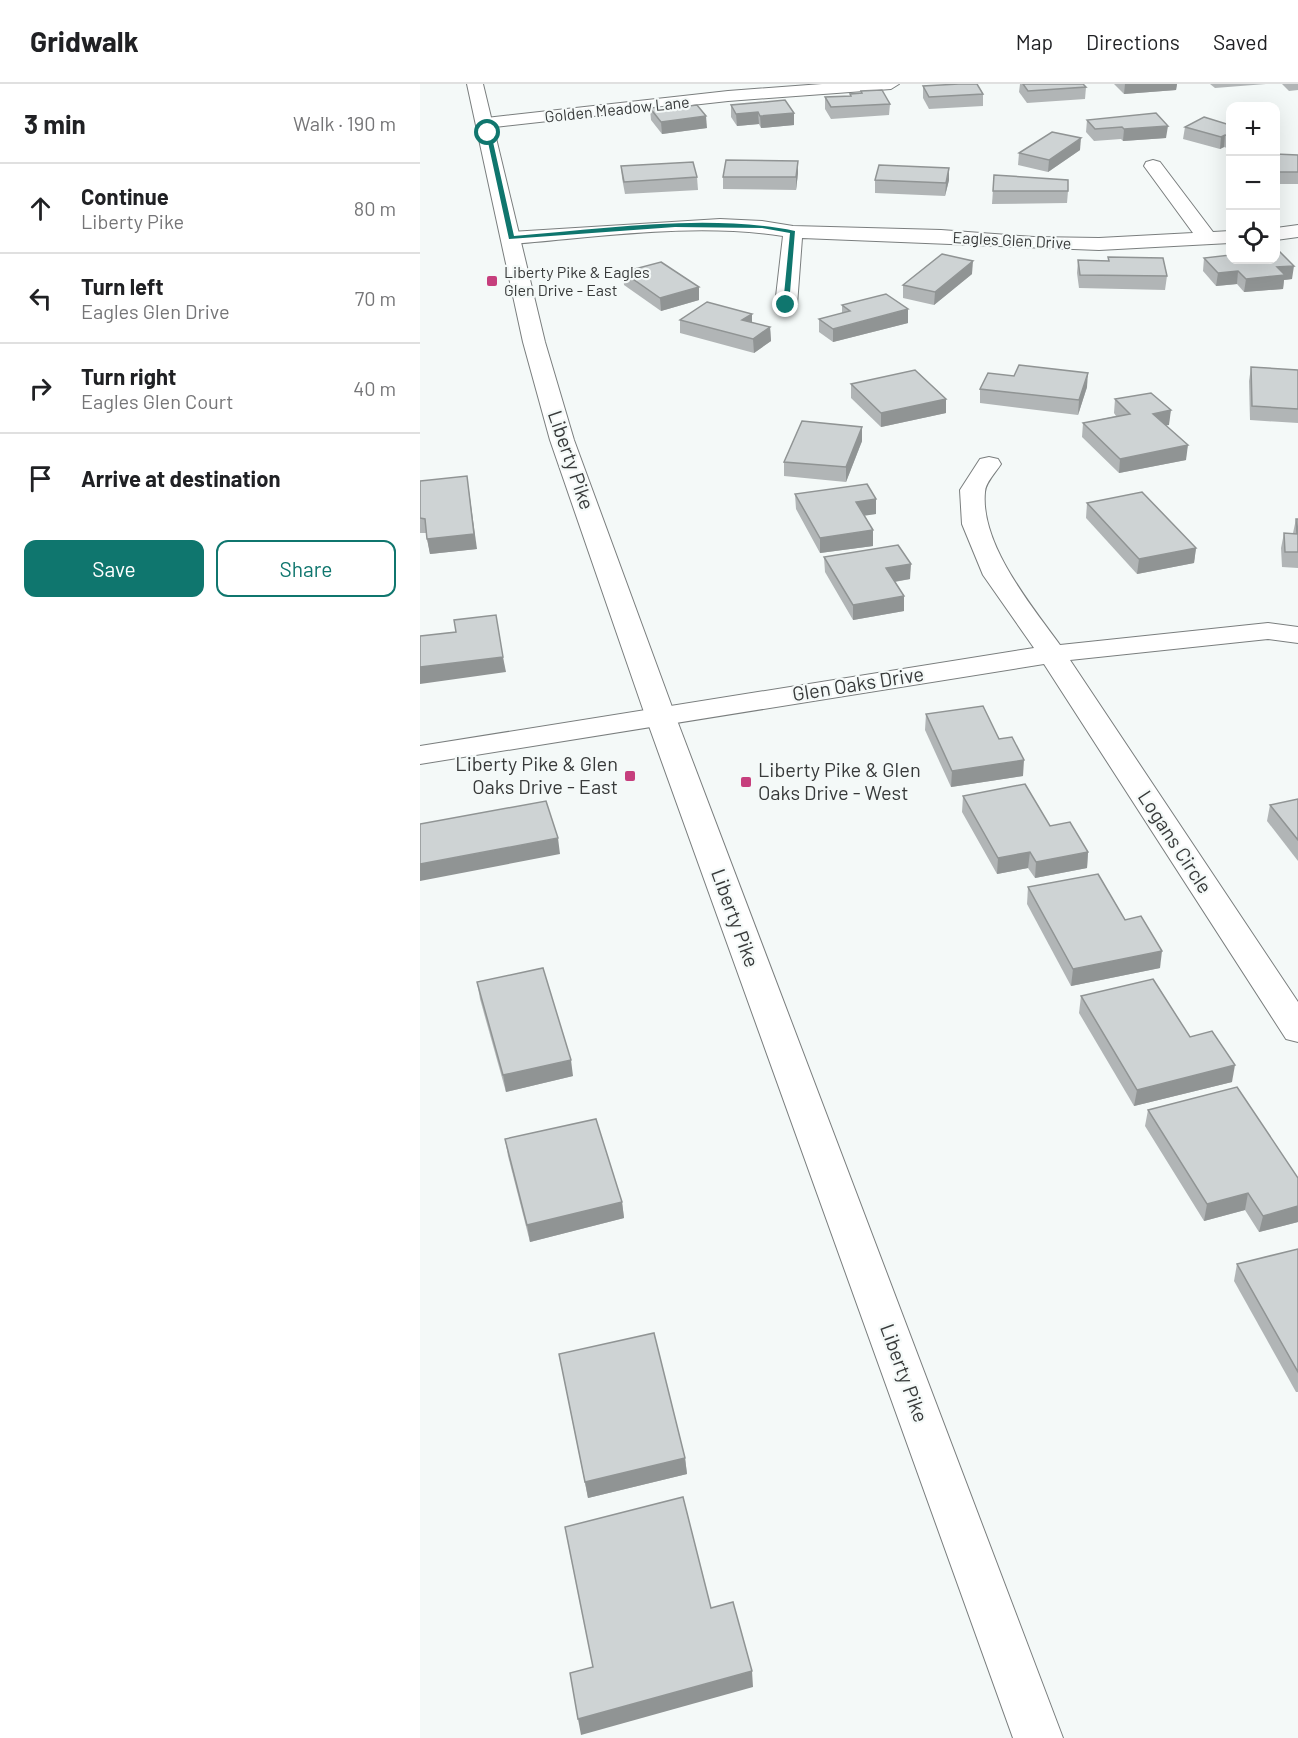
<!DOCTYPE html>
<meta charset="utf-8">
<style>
body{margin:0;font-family:Barlow,sans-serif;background:#f6f6f6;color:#202124}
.controls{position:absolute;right:18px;top:18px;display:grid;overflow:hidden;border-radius:12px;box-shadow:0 6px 24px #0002}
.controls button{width:54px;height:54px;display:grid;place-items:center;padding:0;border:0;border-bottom:2px solid #e0e0e0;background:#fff;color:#202124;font:30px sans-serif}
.stop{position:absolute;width:18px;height:18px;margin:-14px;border:4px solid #0f766e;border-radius:50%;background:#fff}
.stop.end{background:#0f766e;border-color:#fff;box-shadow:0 2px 6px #0008}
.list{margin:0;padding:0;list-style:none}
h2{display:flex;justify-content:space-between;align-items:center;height:78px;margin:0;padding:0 24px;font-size:26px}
h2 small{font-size:20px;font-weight:400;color:#757577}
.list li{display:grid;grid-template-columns:39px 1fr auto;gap:18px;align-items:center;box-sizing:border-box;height:90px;padding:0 24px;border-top:2px solid #e0e0e0}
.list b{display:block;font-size:22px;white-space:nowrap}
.list p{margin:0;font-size:20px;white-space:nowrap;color:#757577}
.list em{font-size:20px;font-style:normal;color:#757577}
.actions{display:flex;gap:12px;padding:18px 24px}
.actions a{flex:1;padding:14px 0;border:2px solid #0f766e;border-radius:12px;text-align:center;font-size:21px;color:#0f766e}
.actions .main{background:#0f766e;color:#fff}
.icon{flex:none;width:33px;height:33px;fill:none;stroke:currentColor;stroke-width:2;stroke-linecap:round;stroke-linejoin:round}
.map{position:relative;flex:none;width:878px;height:1654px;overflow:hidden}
header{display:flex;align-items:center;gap:36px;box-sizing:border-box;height:84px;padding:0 30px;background:#fff;border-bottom:2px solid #e0e0e0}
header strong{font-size:28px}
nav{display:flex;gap:33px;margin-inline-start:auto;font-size:21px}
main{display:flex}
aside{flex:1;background:#fff}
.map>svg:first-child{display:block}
</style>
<header>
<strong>Gridwalk</strong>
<nav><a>Map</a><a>Directions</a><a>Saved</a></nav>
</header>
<main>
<aside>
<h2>3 min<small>Walk · 190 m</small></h2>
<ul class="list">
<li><svg class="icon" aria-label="ahead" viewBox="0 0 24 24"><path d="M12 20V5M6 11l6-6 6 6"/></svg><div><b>Continue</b><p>Liberty Pike</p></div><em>80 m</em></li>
<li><svg class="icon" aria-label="left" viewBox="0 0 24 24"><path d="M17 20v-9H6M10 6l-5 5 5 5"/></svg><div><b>Turn left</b><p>Eagles Glen Drive</p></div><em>70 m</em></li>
<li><svg class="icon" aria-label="right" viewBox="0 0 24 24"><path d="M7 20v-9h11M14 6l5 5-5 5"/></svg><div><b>Turn right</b><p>Eagles Glen Court</p></div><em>40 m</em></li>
<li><svg class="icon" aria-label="arrive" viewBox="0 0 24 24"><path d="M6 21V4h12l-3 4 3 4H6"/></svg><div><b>Arrive at destination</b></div></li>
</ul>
<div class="actions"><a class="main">Save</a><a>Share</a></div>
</aside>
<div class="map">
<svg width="878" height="1654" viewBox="0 0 878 1654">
<rect width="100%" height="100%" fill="#f4f9f8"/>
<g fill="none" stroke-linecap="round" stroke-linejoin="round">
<defs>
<g id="street">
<polygon points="402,0 479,0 471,5 308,17 66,44 60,43 57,39 60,35 66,34 308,7"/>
<path d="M733,76L740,78L793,148L810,147V159L679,166L382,154L377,221L373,225L366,227L359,225L355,221L363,152C274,138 180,153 91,160L84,158L81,154L84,150L91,148L300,135L342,137L373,142L521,146L614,153L679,154L773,149L724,82L726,78Z"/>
<polygon points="878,141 878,153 856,156 856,144"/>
<path d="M569,373L578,375L581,380C576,388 565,399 565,408C560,460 611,521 640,561L848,539L878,543V559L848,555L650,576L878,918V958L866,955L624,580L0,680V662L614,564L563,491L542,440L540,406L560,375Z"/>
</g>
<polygon id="secondary" points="47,0 63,0 125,258 154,356 255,631 643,1654 593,1654 225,631 130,356 103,258"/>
</defs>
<use href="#street" stroke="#7a7e7e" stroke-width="2"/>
<use href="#secondary" stroke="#7a7e7e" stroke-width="2"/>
<use href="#street" fill="#fff" fill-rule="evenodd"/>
<use href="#secondary" fill="#fff" fill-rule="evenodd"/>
</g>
<g fill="#b1b5b6">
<polygon points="600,0 663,0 666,3 665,15 607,19 599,8"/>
<polygon points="694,0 757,0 756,6 704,10"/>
<polygon points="790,0 846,0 795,4"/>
<polygon points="862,0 878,0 878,6 869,7"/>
<polygon points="503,2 563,10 563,22 509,25 503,14"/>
<polygon points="441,7 470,20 469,31 411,35 405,25 405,13 430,12 430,10 441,9"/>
<polygon points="365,16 374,41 341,44 339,40 317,42 311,33 311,21"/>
<polygon points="230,24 287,44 242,50 231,36"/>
<polygon points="667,36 746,54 703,57 701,55 674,57 666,48"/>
<polygon points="810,41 810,65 804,63 800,65 763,55 765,43"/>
<polygon points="660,66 628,88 598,81 599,69"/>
<polygon points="855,70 878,71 878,100 855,100"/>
<polygon points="201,82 277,93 278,106 205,110 202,94"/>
<polygon points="529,84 529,96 525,112 455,109 455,96"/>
<polygon points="378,89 376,106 303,105 303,93"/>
<polygon points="574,91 648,107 647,119 572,120"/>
<polygon points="688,173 747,192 745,206 659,204 657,189 658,176 688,177"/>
<polygon points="784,174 872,195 864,196 863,205 824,208 817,200 796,202 783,187"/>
<polygon points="203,188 279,203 279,216 241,227 204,201"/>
<polygon points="552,190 514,221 483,214 483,201"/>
<polygon points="422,221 488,239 413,258 399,248 399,235 422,229"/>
<polygon points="332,230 332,239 350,243 351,257 334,269 260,249 260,236"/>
<polygon points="831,283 878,286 878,339 830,336 829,297"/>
<polygon points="431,300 526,329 461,343 431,314"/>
<polygon points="667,303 658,331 560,319 560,305"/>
<polygon points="695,315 749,341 746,341 766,376 699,389 662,353 663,339 696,332 694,329"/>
<polygon points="442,343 442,357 426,398 364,392 364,378"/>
<polygon points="0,397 57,465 10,470 6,449 0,449"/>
<polygon points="375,410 456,415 456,430 444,431 453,462 400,469 376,425"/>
<polygon points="667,419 776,464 774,479 717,490 666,434"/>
<polygon points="876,435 878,435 878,484 862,483 861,464 864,449 873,449"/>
<polygon points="404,473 490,495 475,498 484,512 484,527 433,536 405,488"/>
<polygon points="506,630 579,655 603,692 531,703 505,646"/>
<polygon points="543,712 630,742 668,768 667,784 615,794 608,784 577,790 542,728"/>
<polygon points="878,715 878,777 847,737 850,721"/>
<polygon points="608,803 705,836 740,884 651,902 607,820"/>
<polygon points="57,898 153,992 86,1008 60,915"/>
<polygon points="661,912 770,953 812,998 714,1022 659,929"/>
<polygon points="728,1026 878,1094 878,1138 839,1148 825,1126 784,1137 725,1042"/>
<polygon points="85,1055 202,1118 204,1134 110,1158 88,1072"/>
<polygon points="878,1165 878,1308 876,1308 814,1197 817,1180"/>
<polygon points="139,1270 265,1374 267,1390 168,1414"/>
</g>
<g fill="#909494">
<polygon points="705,0 757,0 756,6 704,10"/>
<polygon points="338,28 339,40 317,42 316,30"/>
<polygon points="374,29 374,41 341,44 340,32"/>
<polygon points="286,32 287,44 242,50 241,38"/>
<polygon points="748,42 746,54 703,57 704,45"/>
<polygon points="805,51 804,63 800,65 801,53"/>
<polygon points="661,54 660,66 628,88 629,76"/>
<polygon points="378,77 378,89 376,106 376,93"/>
<polygon points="529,84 529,96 525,112 526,99"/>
<polygon points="553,177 552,190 514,221 515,208"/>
<polygon points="874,182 872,195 864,196 863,205 824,208 826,195 857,183"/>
<polygon points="818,187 817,200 796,202 798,189"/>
<polygon points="279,203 279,216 241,227 240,214"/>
<polygon points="488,225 488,239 413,258 413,245"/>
<polygon points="332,230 332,243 322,236"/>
<polygon points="350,243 351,257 334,269 333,255"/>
<polygon points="668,289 667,303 658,331 659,316"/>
<polygon points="526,315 526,329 461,343 461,329"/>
<polygon points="751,326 749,341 732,344 733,330"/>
<polygon points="442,343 442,357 426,398 426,383"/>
<polygon points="768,361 766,376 699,389 700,375"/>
<polygon points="49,407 57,465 10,470 7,455"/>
<polygon points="456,415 456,430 436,433 436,418"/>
<polygon points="453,446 453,462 400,469 400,454"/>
<polygon points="776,464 774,479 717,490 719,475"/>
<polygon points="491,480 490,495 466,499 466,484"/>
<polygon points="484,512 484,527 433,536 433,521"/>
<polygon points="83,573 86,588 0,600 0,583"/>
<polygon points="604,676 603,692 531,703 532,687"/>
<polygon points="138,754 140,770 0,797 0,780"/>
<polygon points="610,768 608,784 577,790 578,774"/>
<polygon points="668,768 667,784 615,794 616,778"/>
<polygon points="742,867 740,884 651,902 653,885"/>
<polygon points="151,976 153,992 86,1008 83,991"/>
<polygon points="815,981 812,998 714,1022 717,1006"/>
<polygon points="828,1109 825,1126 784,1137 787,1120"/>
<polygon points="202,1118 204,1134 110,1158 107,1141"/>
<polygon points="878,1122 878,1138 839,1148 843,1132"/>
<polygon points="265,1374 267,1390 168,1414 165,1398"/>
<polygon points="332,1587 333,1603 161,1651 158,1635"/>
</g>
<g fill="#ced3d4" stroke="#909494" stroke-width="1.5">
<polygon points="539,0 557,0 563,10 509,13 503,2"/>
<polygon points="603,0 663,0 666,3 608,7"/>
<polygon points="462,6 470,20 411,23 405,13 431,12 430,10 442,9 441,7"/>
<polygon points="365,16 374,29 340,32 338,28 316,30 311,21"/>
<polygon points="267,20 269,22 277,21 286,32 241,38 230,24"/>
<polygon points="736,29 748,42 704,45 702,43 675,45 667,36"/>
<polygon points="784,33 810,41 810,52 805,51 801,53 765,43"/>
<polygon points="632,48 661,54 629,76 599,69"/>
<polygon points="855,70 878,71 878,88 855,88"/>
<polygon points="306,76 378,77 376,93 303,93"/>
<polygon points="273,78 277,93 204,98 201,82"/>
<polygon points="459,81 529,84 526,99 455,96"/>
<polygon points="574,91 648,96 648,107 573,107"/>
<polygon points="855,167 859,167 874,182 857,183 865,191 826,195 818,187 798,189 784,174 810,171 810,176 855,176"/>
<polygon points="522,170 553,177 515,208 483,201"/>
<polygon points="688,173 743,174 747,192 660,191 658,176 689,177"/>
<polygon points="241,178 279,203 240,214 203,188"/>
<polygon points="466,210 488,225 413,245 399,235 430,227 422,221"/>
<polygon points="287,218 332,230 322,236 350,243 333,255 260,236"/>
<polygon points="599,281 668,289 659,316 560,305 568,289 594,292"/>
<polygon points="831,283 878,286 878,325 832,322"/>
<polygon points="495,286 526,315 461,329 431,300"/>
<polygon points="731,309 751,326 733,330 768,361 700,375 663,339 710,330 695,315"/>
<polygon points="382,337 442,343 426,383 364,378"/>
<polygon points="47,392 54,450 7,455 5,435 0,434 0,397"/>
<polygon points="447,400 456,415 436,418 453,446 400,454 375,410"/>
<polygon points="722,408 776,464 719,475 667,419"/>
<polygon points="876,435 878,435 878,468 865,468 864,449 877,450"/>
<polygon points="478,461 491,480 466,484 484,512 433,521 404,473"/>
<polygon points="76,531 83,573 0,583 0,552 36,548 34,536"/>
<polygon points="563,622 579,655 592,653 604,676 532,687 506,630"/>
<polygon points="605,700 630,742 650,738 668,768 616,778 610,768 578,774 543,712"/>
<polygon points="878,715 878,756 850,721"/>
<polygon points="126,717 138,754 0,780 0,740"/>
<polygon points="678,790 705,836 721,832 742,867 653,885 608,803"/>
<polygon points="123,884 151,976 83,991 57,898"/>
<polygon points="733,895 770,953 792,947 815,981 717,1006 661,912"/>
<polygon points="817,1003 878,1094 878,1122 843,1132 828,1109 787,1120 728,1026"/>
<polygon points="176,1035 202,1118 107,1141 85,1055"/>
<polygon points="878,1165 878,1288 817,1180"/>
<polygon points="234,1249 265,1374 165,1398 139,1270"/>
<polygon points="263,1413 291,1524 313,1518 332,1587 158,1635 150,1589 173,1583 145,1443"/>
</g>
<path fill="#0f766e" d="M68,47L71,49L94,152C183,145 288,129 375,147L369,221L366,223L363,221L370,149L342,144L255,143L89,155L66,49Z"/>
<g fill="#c63f7d" stroke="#f4f9f8" stroke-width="2">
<rect x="66" y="191" width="12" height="12" rx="3"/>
<rect x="204" y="686" width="12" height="12" rx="3"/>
<rect x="320" y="692" width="12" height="12" rx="3"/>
</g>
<g text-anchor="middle" stroke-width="4.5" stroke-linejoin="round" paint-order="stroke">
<g font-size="16" fill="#383a3a" stroke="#f4f9f8">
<text transform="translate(197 25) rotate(-6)" y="6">Golden Meadow Lane</text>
<text transform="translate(592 156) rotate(3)" y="6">Eagles Glen Drive</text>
</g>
<g font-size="16" fill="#383a3a" stroke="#f4f9f8" text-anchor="start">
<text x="84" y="194">Liberty Pike &amp; Eagles<tspan x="84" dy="18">Glen Drive - East</tspan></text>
</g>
<g font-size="20" fill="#383a3a" stroke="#f4f9f8">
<text transform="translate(151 376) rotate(71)" y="7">Liberty Pike</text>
<text transform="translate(438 600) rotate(-9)" y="7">Glen Oaks Drive</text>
<text transform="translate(755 758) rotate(57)" y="7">Logans Circle</text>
<text transform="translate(315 834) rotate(70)" y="7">Liberty Pike</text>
<text transform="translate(484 1289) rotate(70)" y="7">Liberty Pike</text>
</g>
<g font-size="20" fill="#383a3a" stroke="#f4f9f8" text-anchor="end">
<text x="198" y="687">Liberty Pike &amp; Glen<tspan x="198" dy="23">Oaks Drive - East</tspan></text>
<text x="338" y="693" text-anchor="start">Liberty Pike &amp; Glen<tspan x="338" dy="23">Oaks Drive - West</tspan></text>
</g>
</g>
</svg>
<div class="controls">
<button>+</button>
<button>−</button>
<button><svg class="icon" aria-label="locate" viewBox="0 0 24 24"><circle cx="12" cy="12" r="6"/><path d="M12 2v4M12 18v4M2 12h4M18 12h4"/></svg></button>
</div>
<div class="stop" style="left:68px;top:49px"></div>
<div class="stop end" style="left:366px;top:221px"></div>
</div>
</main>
